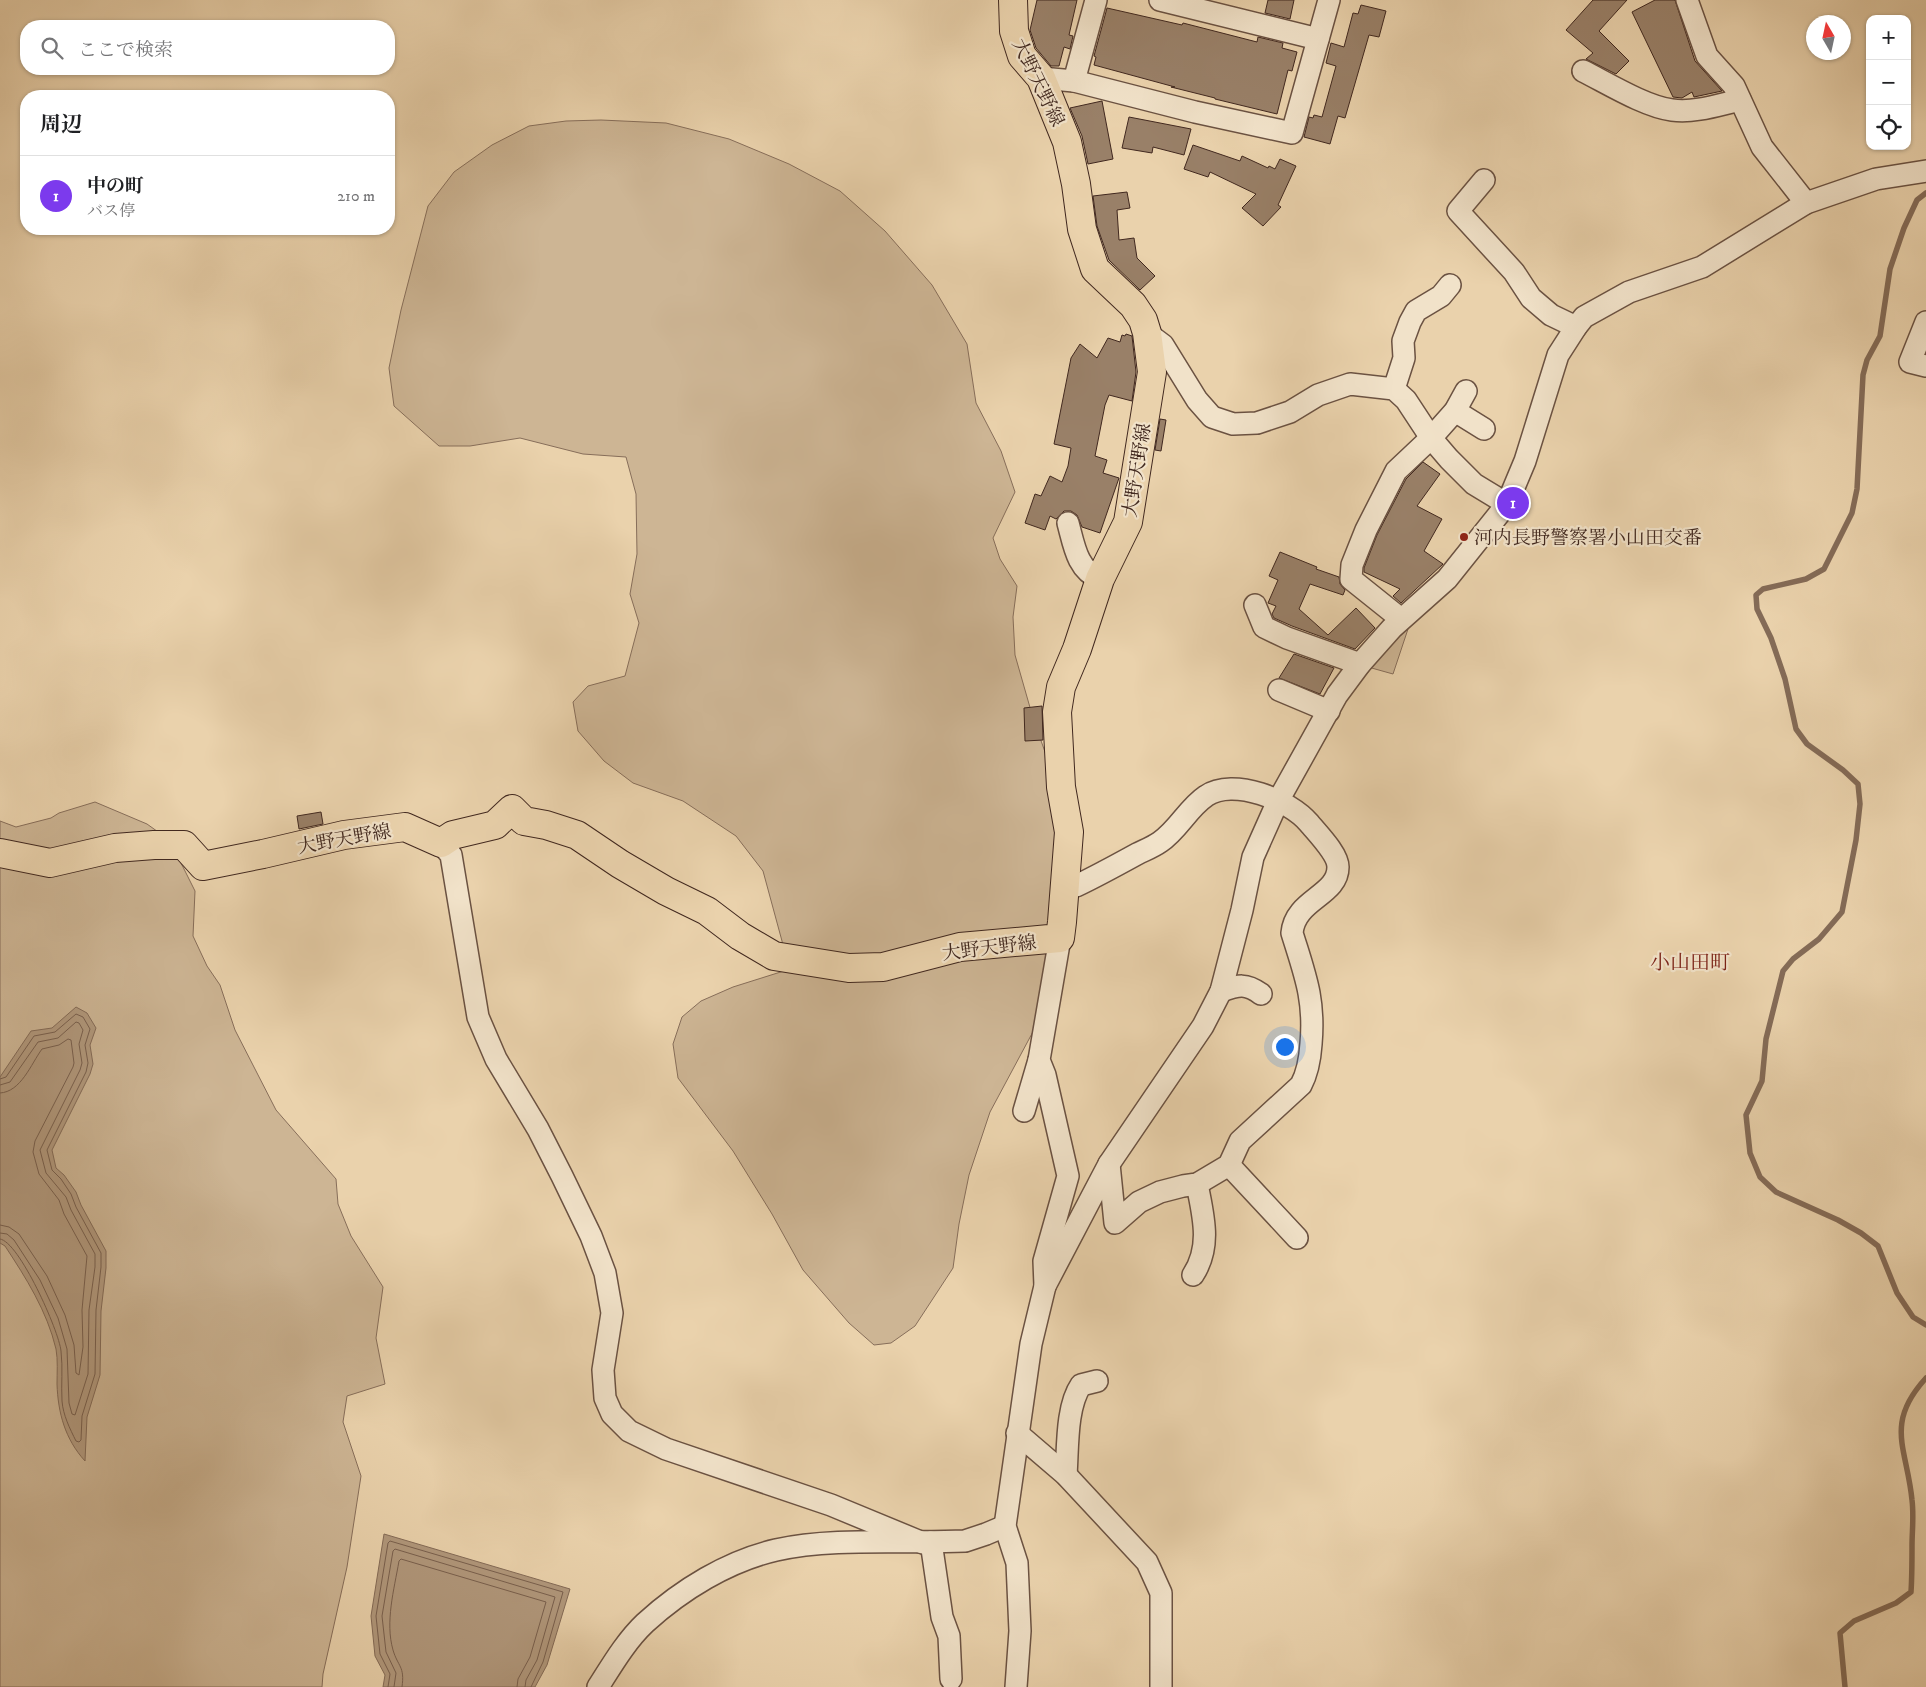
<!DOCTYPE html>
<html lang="ja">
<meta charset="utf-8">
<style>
body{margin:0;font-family:"IM FELL DW Pica","Noto Serif JP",serif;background:#f6f6f6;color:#202124}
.controls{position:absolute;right:15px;top:15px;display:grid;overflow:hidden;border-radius:10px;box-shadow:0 1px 4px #0004}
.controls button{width:45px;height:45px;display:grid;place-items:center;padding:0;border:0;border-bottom:1px solid #e0e0e0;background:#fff;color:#202124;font:25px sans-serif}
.compass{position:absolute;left:1806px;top:15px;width:45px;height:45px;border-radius:50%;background:#fff;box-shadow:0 1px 4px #0004;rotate:351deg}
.you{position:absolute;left:1284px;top:1046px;width:18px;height:18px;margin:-12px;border:4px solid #fff;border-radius:50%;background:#1a73e8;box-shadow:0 0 0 8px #1a73e833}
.badge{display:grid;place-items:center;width:32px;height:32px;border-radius:50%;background:#7c3aed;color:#fff;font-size:16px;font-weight:700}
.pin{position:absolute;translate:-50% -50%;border:2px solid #fff;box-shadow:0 1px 5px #0006}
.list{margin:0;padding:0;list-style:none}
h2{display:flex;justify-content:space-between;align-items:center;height:65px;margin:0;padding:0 20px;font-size:21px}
h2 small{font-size:16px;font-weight:400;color:#757577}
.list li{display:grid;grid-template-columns:32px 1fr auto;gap:15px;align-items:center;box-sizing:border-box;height:80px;padding:0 20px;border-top:1px solid #e0e0e0}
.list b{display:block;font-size:19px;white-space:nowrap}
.list p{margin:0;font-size:16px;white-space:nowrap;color:#757577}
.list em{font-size:16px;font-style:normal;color:#757577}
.icon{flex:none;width:28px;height:28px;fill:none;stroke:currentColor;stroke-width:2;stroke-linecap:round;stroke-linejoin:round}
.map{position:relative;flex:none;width:1926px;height:1687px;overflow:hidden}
.search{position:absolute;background:#fff;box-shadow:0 1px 4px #0004;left:20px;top:20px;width:375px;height:55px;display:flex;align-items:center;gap:12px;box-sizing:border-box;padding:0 18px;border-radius:20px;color:#757577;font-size:19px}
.panel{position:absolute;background:#fff;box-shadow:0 1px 4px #0004;left:20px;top:90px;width:375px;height:145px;border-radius:20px}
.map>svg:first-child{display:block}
</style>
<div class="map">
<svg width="1926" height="1687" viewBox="0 0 1926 1687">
<rect width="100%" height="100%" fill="#ead2ac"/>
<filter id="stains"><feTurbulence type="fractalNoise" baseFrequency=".004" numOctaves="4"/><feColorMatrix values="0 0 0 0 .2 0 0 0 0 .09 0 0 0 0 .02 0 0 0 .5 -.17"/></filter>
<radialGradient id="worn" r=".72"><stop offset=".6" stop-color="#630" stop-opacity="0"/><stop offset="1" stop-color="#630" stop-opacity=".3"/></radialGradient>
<g fill="#cdb594" stroke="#876e5a">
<polygon points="601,120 666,123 729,139 789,164 840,191 885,231 932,285 967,344 976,403 1001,451 1015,492 993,538 1000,559 1017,586 1013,617 1015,655 1033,718 1056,783 1075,879 1043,1013 990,1112 969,1175 959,1224 953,1268 915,1326 891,1343 874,1345 849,1323 803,1270 772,1214 733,1151 678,1078 673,1044 682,1017 701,1001 733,987 787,970 782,941 763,871 736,836 683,801 633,783 604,761 578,731 573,702 588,686 625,676 639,623 630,594 637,554 636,494 626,457 583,454 520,438 470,446 439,446 394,406 389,368 401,310 428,206 454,172 492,145 529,126 566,121"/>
<polygon points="1409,626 1393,674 1368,667"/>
<polygon points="95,802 147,824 168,839 183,867 195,891 193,936 207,966 220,985 235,1030 276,1110 336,1179 338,1204 351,1236 383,1287 376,1338 385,1384 347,1396 343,1422 361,1476 347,1567 323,1674 322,1687 0,1687 0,821 16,827 51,818 59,813"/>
</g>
<g fill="#b1987c" stroke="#846b57">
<path d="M76,1007L87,1013L96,1028L90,1045L93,1064L90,1074L52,1150L56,1168L64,1175L76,1192L81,1205L106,1251V1268L101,1311L100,1375L87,1417L85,1461C65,1439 58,1413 57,1384C57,1373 58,1360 56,1349C47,1311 26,1278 5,1246L0,1243V1077L31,1031L52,1028Z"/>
<polygon points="384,1534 570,1589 547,1665 535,1687 383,1687 385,1675 375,1656 371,1616"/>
</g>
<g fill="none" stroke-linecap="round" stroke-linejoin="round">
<g stroke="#79604e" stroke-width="1">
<path d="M0,1079L6,1077L34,1036L55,1032L76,1014L83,1017L90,1029L85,1045L88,1063L86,1072L47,1150L52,1170L61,1179L71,1194L76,1207L101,1253V1267L96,1310L95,1374L82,1416L81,1440L79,1442L76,1441C70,1429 63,1415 62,1401C61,1385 63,1368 61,1351C59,1331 19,1241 0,1239"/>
<polyline points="0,1085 10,1082 38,1042 58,1038 76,1022 79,1023 83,1030 79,1044 82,1063 80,1070 40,1150 46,1173 66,1197 71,1210 95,1254 95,1267 89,1310 88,1374 75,1415 72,1414 69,1403 67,1349 58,1318 40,1280 14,1240 7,1234 0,1233"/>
<path d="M0,1093C21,1092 31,1064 42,1049L59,1045L68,1039L71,1040L74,1063L73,1067L35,1141L33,1152L39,1174L59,1200L64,1214L87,1256L82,1310L83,1347L79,1375L76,1373L74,1345L65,1315L47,1276L19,1234L9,1227L0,1225"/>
<polyline points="388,1687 390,1674 380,1654 376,1616 388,1543 390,1541 563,1592 543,1662 531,1687"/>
<polyline points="394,1687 396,1673 386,1652 382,1616 393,1551 395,1549 555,1597 537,1660 526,1680 525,1687"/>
<path d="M402,1687C405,1666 398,1667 393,1650C385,1622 394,1590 399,1561L401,1559L546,1602L530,1657L518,1679L517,1687"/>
</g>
<g stroke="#846b57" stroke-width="5.5">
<polyline points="1926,193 1917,200 1904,228 1890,269 1880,336 1867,360 1863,375 1857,489 1852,513 1824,569 1806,579 1763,589 1756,595 1757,609 1771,638 1785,679 1796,729 1807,744 1843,770 1858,784 1860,804 1856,840 1842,912 1819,939 1793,959 1783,971 1766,1039 1762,1081 1746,1115 1750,1153 1760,1177 1776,1192 1838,1220 1861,1233 1878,1246 1897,1293 1913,1317 1926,1325"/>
<path d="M1845,1687L1840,1633L1854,1621L1896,1603L1911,1592C1912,1577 1912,1562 1912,1546C1912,1531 1914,1516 1912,1500C1907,1448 1884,1424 1926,1378"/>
</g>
</g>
<g fill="#998068" stroke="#41281f">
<polygon points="1037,0 1077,0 1069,35 1073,36 1070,49 1064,47 1059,66 1051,66 1036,48 1030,30"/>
<polygon points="1268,0 1294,0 1290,19 1265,13"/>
<polygon points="1593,0 1627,0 1599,31 1629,61 1616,74 1586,59 1593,53 1566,30"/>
<polygon points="1655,0 1675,0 1695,61 1722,91 1694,97 1692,92 1682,98 1673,97 1632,12"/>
<polygon points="1361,5 1386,11 1379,37 1369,35 1345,118 1338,116 1330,144 1304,137 1309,117 1313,118 1314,115 1322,117 1336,66 1326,63 1331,43 1344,47 1353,13 1358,14"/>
<polygon points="1107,8 1182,25 1183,23 1257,42 1258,37 1283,43 1282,48 1297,52 1292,71 1288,70 1277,114 1215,99 1215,98 1171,87 1175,87 1094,65 1096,57 1094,56"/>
<polygon points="1102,101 1113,159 1088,164 1082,136 1070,108"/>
<polygon points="1129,117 1191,129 1184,155 1153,147 1152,153 1122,148"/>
<polygon points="1193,145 1240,161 1242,156 1268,168 1269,166 1275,169 1280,159 1296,166 1278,205 1281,207 1263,226 1242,208 1256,194 1210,172 1208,177 1184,169"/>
<polygon points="1127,192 1130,208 1117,210 1119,240 1134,238 1137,258 1155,276 1140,290 1109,260 1097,226 1093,196"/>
<polygon points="1126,334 1132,336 1136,372 1132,401 1109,395 1105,405 1095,456 1107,460 1103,473 1119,478 1100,533 1082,527 1077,515 1071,511 1064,511 1056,519 1050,516 1045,530 1025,523 1035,494 1041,496 1050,476 1062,482 1068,466 1071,448 1054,444 1071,358 1080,344 1097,358 1108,338 1120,342 1122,335 1125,336"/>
<polygon points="1160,419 1166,420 1161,451 1155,450"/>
<polygon points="1423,462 1440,474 1417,506 1442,519 1424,551 1443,564 1401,603 1393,596 1400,589 1364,572 1364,568 1377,535 1406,479"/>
<polygon points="1280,552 1317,567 1316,569 1339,577 1340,584 1345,590 1343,595 1310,584 1299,609 1328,635 1356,608 1375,628 1355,649 1292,626 1274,618 1272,614 1276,606 1268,603 1278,580 1269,576"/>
<polygon points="1294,654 1334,668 1320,694 1279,678"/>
<polygon points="1042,706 1043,740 1025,741 1024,708"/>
<polygon points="321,812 323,824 299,829 297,816"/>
</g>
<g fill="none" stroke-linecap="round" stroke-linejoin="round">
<defs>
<g id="minor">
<polyline points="1160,0 1318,39"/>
<polyline points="1687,0 1707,56 1734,86 1762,147 1806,203"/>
<path d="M1583,71C1607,83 1646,107 1672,110C1695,113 1718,105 1740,100"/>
<polyline points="1041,78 1074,81 1195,112 1292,133 1329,0"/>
<polyline points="1074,81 1096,0"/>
<polyline points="1484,180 1458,211 1514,272 1531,298 1551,315 1576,327"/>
<polyline points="1926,322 1910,362 1926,366"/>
<polyline points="1147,333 1163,345 1197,400 1212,417 1233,424 1257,423 1290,412 1318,395 1350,384 1394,389 1406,400 1431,438 1449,459 1474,484 1507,504"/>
<polyline points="1394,389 1404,358 1403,341 1410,322 1416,311 1441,296 1450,285"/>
<polyline points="1455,411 1484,429"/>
<path d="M1068,523C1074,545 1077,570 1100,579"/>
<polyline points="1255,605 1264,627 1287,638 1360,664"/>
<polyline points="1401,619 1351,579 1352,565 1366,530 1396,471 1431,438 1455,411 1466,391"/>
<polyline points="1279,690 1329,711"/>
<polyline points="441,843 451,855 478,1017 496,1059 538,1129 562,1176 591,1236 605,1273 612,1313 603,1370 605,1398 612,1414 629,1431 666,1449 831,1505 923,1543"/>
<path d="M1064,888L1076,886C1097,876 1117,865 1137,854C1145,850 1153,847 1160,842C1178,830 1188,808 1206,796C1233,777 1290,800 1309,823C1318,834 1338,854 1338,867C1338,896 1295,899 1292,933C1305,975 1315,999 1311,1044C1310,1059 1308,1072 1301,1085L1240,1141L1229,1165L1197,1184L1183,1186L1160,1192L1139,1202L1115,1223L1109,1164"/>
<path d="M1221,991C1239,985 1246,983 1261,994"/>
<polyline points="1024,1111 1039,1060"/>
<polyline points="1229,1165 1297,1238"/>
<path d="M1193,1275C1212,1246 1203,1215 1197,1184"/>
<polyline points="1045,1286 1109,1164 1203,1026 1221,991 1242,910 1253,857 1278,801 1337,695 1360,664 1392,628 1447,579 1507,504 1525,461 1558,355 1576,327 1584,317 1629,292 1702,267 1806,203 1876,179 1926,171"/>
<polyline points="1017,1433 1066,1475 1147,1562 1161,1593 1161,1687"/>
<path d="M1066,1475C1068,1448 1066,1407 1081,1385L1097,1381"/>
<polyline points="931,1542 942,1617 949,1636 951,1679"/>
<path d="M598,1687C612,1665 626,1641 645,1623C681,1590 728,1561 776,1550C835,1537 905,1544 965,1541L986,1534L1005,1526"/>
<polyline points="1016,1687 1020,1631 1017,1563 1005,1526 1031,1344 1045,1286 1044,1261 1068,1176 1045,1075 1039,1060 1060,938"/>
</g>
<polyline id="major" points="0,853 50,863 115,848 154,845 184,845 203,866 263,854 344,835 405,827 441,843 453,835 495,825 512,809 524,821 546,825 577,835 620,864 666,891 707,911 740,936 774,956 849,968 883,967 960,947 1060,938 1062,922 1069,832 1061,787 1057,712 1061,687 1077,649 1100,579 1128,522 1152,372 1147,333 1143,320 1133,305 1095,269 1082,229 1076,184 1067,142 1041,78 1022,56 1014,31 1013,0"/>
</defs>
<use href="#minor" stroke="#6b5242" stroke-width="24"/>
<use href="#major" stroke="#41281f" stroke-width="30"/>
<use href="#minor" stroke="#f1e2c9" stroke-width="21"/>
<use href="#major" stroke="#ead2ac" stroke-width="28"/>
</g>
<circle fill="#8f2418" stroke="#f1e2c9" stroke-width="2" cx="1464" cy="537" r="5"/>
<g text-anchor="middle" stroke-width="4.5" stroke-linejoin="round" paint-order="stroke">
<g font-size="19" fill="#41281f" stroke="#f1e2c9">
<text transform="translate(1039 82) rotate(64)" y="7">大野天野線</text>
<text transform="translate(1136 470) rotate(-81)" y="7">大野天野線</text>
<text transform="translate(344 838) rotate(-10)" y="7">大野天野線</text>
<text transform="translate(989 947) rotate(-7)" y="7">大野天野線</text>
</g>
<g font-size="19" fill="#41281f" stroke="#f1e2c9" text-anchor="start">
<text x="1474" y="544">河内長野警察署小山田交番</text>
</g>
<g font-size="20" fill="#7a1f14" stroke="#f1e2c9">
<text x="1690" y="969">小山田町</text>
</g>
</g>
<rect width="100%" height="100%" filter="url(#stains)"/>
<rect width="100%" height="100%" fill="url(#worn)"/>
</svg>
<div class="controls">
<button>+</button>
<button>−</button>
<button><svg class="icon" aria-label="locate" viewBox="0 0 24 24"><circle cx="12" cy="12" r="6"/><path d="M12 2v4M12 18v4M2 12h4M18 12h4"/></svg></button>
</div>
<svg class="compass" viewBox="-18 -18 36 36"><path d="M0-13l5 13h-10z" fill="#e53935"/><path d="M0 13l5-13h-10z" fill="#757577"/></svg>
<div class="you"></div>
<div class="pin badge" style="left:1513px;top:503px">1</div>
<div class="search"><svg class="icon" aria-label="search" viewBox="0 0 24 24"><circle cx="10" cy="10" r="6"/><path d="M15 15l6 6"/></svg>ここで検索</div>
<section class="panel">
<h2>周辺<small></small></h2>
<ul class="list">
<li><span class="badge">1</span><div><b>中の町</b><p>バス停</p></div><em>210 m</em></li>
</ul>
</section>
</div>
